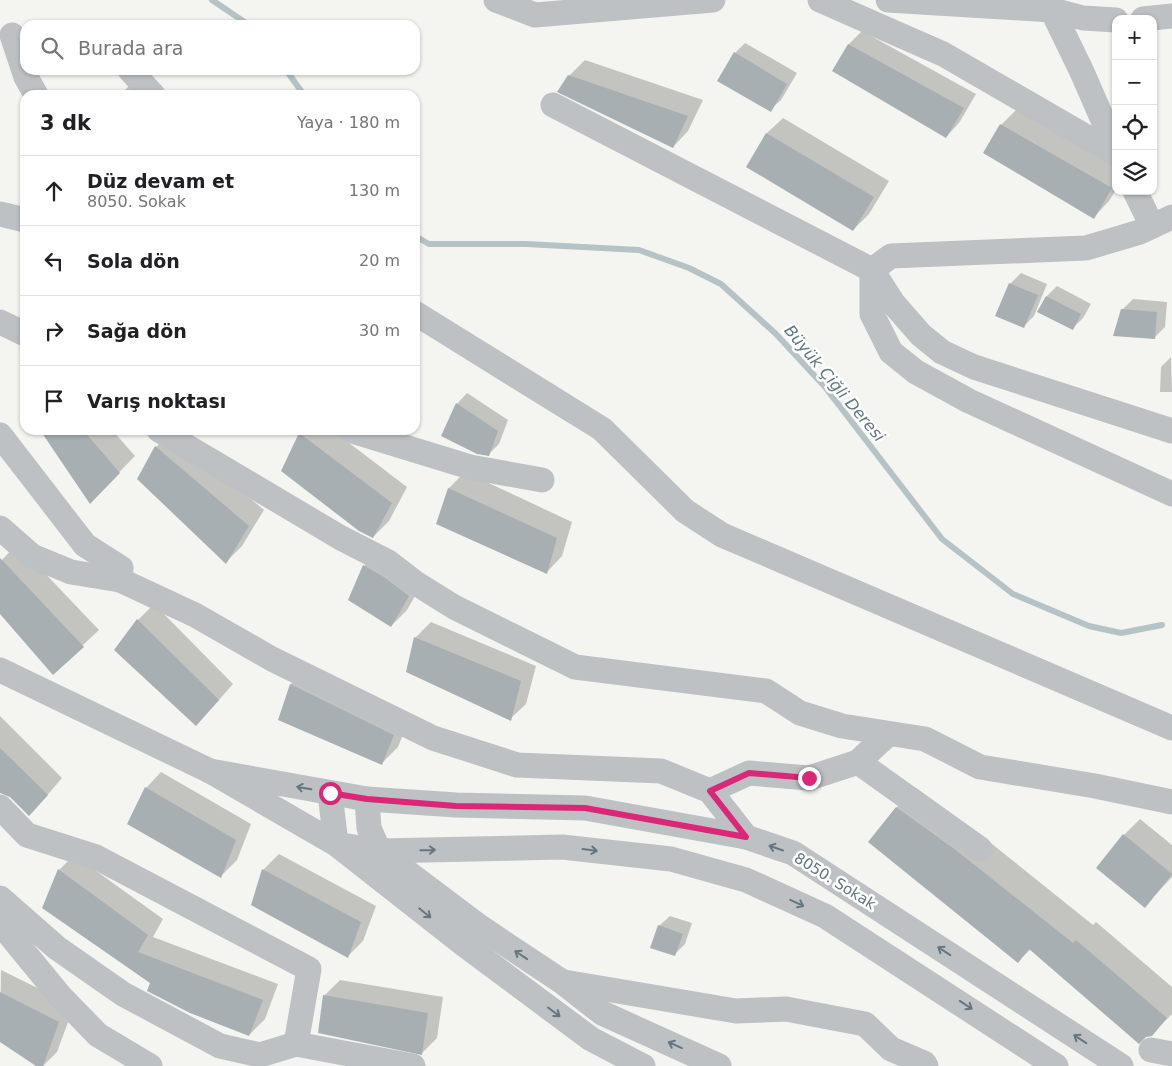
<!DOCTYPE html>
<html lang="tr">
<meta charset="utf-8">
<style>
body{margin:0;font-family:"DejaVu Sans",sans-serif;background:#f6f6f6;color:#202124}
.controls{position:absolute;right:15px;top:15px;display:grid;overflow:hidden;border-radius:10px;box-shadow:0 1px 4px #0004}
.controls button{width:45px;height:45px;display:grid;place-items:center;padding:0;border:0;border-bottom:1px solid #e0e0e0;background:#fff;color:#202124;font:25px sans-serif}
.stop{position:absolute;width:15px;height:15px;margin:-11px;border:4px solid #db2777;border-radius:50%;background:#fff}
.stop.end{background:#db2777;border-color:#fff;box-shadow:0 1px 5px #0008}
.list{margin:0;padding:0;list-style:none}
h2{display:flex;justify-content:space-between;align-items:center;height:65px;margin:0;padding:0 20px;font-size:21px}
h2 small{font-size:16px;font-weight:400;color:#757577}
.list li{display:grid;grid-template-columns:32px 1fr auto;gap:15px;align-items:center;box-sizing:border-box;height:70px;padding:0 20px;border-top:1px solid #e0e0e0}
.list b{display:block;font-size:19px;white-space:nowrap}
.list p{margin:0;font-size:16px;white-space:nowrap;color:#757577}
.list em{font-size:16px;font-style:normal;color:#757577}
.icon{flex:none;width:28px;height:28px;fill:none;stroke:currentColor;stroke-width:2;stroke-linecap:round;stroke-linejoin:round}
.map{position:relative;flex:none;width:1172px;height:1066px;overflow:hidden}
.search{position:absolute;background:#fff;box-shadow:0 1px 4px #0004;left:20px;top:20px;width:400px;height:55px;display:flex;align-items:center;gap:12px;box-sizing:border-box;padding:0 18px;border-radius:15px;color:#757577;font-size:19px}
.panel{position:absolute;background:#fff;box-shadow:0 1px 4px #0004;left:20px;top:90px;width:400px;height:345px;border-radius:15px}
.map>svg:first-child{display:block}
</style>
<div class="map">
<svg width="1172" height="1066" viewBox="0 0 1172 1066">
<rect width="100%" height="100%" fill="#f4f4f1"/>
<g fill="#0003">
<polygon points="862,31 976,94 959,123 946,137 834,70 849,44"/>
<polygon points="745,43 797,73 781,100 770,110 735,53"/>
<polygon points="585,60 703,100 688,131 673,147 569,76"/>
<polygon points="130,85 137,95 120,95"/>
<polygon points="1017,109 1116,166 1116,190 1109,201 1094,217 1001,125"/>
<polygon points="783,118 889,181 869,214 853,230 747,167 767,133"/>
<polygon points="1021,273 1047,284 1034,316 1023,327 997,315 1011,283"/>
<polygon points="1057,286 1091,304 1083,318 1073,328 1047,296"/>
<polygon points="1133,299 1167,302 1165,327 1155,337 1122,310"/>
<polygon points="1171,357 1172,392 1160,392 1161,367"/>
<polygon points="467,393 508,420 499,444 489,454 442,436 457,404"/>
<polygon points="41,430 112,430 135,456 90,502"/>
<polygon points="304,430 332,430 407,487 389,521 373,537 282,471"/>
<polygon points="172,431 264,510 242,546 226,562 139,479 156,447"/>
<polygon points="465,472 572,522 562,556 547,572 437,523 449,488"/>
<polygon points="17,544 99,630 53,673 0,612 0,562"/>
<polygon points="379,550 424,580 407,610 391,626 364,566"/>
<polygon points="154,604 233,684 211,709 116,650 138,620"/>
<polygon points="431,622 536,666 526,704 510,719 415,638"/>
<polygon points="306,669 409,719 398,747 382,763 280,719 291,684"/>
<polygon points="0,716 62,778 44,799 11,796 0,792"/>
<polygon points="161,772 251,824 237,860 221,876 146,788"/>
<polygon points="916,788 977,832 1093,925 1096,922 1172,987 1172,1014 1151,1035 1031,949 1018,961 869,842 897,807"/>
<polygon points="1140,819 1172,845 1172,877 1145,906 1124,835"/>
<polygon points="279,854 376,906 363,941 348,956 253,905 264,869"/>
<polygon points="74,855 163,919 153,937 278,984 265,1019 249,1035 152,982 59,870"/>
<polygon points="670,916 692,923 685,944 674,955 659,926"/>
<polygon points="1,970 74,1006 57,1052 43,1066 39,1066 0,1041"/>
<polygon points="340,980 443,997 437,1038 422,1053 324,996"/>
</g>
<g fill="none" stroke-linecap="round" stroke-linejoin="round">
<g stroke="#b6c3c6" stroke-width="6">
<polyline points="212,0 249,25"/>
<polyline points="286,70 304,95"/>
<polyline points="415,236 429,244 526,244 639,250 689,268 721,284 776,334 825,387 942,539 1013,594 1089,626 1121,633 1162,625"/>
</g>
</g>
<g fill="#a7afb3">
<polygon points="848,44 964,108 946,138 832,71"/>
<polygon points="734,52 787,84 771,112 717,81"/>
<polygon points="568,75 688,116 673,148 557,92"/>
<polygon points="1000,124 1112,188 1094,219 983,153"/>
<polygon points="766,133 874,197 853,231 746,167"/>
<polygon points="1009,283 1038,295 1024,328 995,316"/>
<polygon points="1046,296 1081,314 1073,330 1037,312"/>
<polygon points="1121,309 1157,312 1155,339 1113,336"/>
<polygon points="456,403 498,431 489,456 477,454 441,436"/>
<polygon points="40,430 83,430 120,473 90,504"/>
<polygon points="299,433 392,503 373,538 359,531 281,471"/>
<polygon points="155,446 249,526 226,564 137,479"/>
<polygon points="448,488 557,538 547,574 436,524"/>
<polygon points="0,558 84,647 53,675 0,614"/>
<polygon points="363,565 384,577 409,596 391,627 348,600"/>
<polygon points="137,619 219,700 196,726 114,650"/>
<polygon points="414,637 521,681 511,721 406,672"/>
<polygon points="290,684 394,735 382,765 278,720"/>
<polygon points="0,748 48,795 29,816 10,797 0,793"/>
<polygon points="145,787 236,840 221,878 127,824"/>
<polygon points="896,807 957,851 1073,943 1076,940 1167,1018 1152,1036 1146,1037 1139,1044 1029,949 1018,963 868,842"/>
<polygon points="1123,834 1172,874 1145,908 1096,868"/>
<polygon points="58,869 148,935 138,952 263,1000 249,1036 190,1013 147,991 150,983 42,908"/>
<polygon points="262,869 361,922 348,958 251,905"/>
<polygon points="658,925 683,934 675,956 650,948"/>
<polygon points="0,992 59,1022 43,1066 36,1066 0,1042"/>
<polygon points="323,995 428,1013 422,1055 318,1033"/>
</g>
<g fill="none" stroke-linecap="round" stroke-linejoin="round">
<g stroke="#bdc1c4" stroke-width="25">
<polyline points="496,0 535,15 713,0"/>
<polyline points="820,0 943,54 1116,154"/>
<polyline points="888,0 1052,10 1083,18 1116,20"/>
<polyline points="1044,2 1052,10 1082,72 1116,150"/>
<polyline points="1143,19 1172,16"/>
<polyline points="12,35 26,77 36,95"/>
<polyline points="130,70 153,95"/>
<polyline points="553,105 872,270 893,303 921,335 942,352 974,367 1172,431"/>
<polyline points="1135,191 1152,226"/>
<polyline points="0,214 25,220"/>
<polyline points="1172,217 1140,232 1086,248 891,256 872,270 872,314 891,352 916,372 969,401 1172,494"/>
<polyline points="415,313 602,429 685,511 722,535 1172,728"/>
<polyline points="0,322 25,334"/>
<polyline points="159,430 341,538 388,562 414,582 454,607 575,667 766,691 800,713 842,726 925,739 980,767 1095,786 1172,802"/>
<polyline points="349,430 470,467 542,480"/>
<polyline points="0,435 85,545 121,568 120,580"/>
<polyline points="0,528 32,556 71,572 120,580 195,615 272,659 433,738 517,765 661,771 710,791 746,837"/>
<polyline points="0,670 210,771 336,844 462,943 591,1039 643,1066"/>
<polyline points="858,762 980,849"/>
<polyline points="210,771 367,799 456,805 585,808 746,837 793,853 1121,1066"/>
<polyline points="710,791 749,773 809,778 858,762 887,735"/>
<polyline points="330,793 336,844 379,851 562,847 671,859 746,880 825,916 1056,1066"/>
<polyline points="367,799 369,828 379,851 480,927 561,981 602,1013 719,1066"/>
<polyline points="0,807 27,835 96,857 309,969 296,1044 413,1066"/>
<polyline points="0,898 57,948 123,994 220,1046 260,1055 296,1044"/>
<polyline points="0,923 60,996 98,1035 150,1066"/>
<polyline points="564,982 736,1011 786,1009 865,1024 891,1049 924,1063 926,1066"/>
<polyline points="1151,1050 1172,1054"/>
</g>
</g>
<defs><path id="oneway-shaft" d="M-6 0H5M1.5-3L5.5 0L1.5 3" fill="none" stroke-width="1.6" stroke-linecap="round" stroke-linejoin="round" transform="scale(1.25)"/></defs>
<g stroke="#647681">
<use href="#oneway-shaft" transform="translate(304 788) rotate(-170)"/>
<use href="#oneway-shaft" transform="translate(776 848) rotate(-161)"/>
<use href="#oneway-shaft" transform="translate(428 850) rotate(-1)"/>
<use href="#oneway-shaft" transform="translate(590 850) rotate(7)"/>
<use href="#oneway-shaft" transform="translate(797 903) rotate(25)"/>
<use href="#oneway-shaft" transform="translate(425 913) rotate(39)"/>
<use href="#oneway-shaft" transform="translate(944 951) rotate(-147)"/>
<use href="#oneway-shaft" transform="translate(521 955) rotate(-146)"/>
<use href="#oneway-shaft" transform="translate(966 1005) rotate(34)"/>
<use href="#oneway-shaft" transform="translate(554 1012) rotate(37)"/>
<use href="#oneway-shaft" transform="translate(1080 1039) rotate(-147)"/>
<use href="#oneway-shaft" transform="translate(675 1045) rotate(-156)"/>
</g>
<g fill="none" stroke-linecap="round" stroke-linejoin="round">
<polyline stroke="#db2777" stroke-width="6" points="330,793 367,799 456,806 585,808 746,837 710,791 749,773 809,778"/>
</g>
<g text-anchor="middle" stroke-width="5" stroke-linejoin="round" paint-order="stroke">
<g font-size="15" fill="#647681" stroke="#fff">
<text transform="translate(835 881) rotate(32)" y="5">8050. Sokak</text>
</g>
<g font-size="16" font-style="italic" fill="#60777e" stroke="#fff">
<text transform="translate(835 383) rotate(50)" y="6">Büyük Çiğli Deresi</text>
</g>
</g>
</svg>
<div class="controls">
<button>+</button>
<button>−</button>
<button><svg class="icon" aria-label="locate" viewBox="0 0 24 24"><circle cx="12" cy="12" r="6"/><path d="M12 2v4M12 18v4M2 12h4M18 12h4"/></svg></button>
<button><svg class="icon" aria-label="layers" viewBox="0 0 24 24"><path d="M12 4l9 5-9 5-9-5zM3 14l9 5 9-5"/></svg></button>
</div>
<div class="stop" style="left:330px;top:793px"></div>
<div class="stop end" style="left:809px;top:778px"></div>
<div class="search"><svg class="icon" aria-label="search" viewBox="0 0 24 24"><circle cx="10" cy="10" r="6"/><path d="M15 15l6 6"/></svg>Burada ara</div>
<section class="panel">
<h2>3 dk<small>Yaya · 180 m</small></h2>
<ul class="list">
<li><svg class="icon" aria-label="ahead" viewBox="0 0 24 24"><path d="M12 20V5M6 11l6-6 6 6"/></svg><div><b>Düz devam et</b><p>8050. Sokak</p></div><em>130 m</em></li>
<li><svg class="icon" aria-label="left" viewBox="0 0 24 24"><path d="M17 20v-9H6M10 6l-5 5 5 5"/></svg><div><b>Sola dön</b></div><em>20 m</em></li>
<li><svg class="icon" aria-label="right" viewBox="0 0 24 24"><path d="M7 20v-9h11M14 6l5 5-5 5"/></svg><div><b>Sağa dön</b></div><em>30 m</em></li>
<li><svg class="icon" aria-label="arrive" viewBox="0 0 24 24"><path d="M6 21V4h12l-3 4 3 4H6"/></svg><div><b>Varış noktası</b></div></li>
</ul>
</section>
</div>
